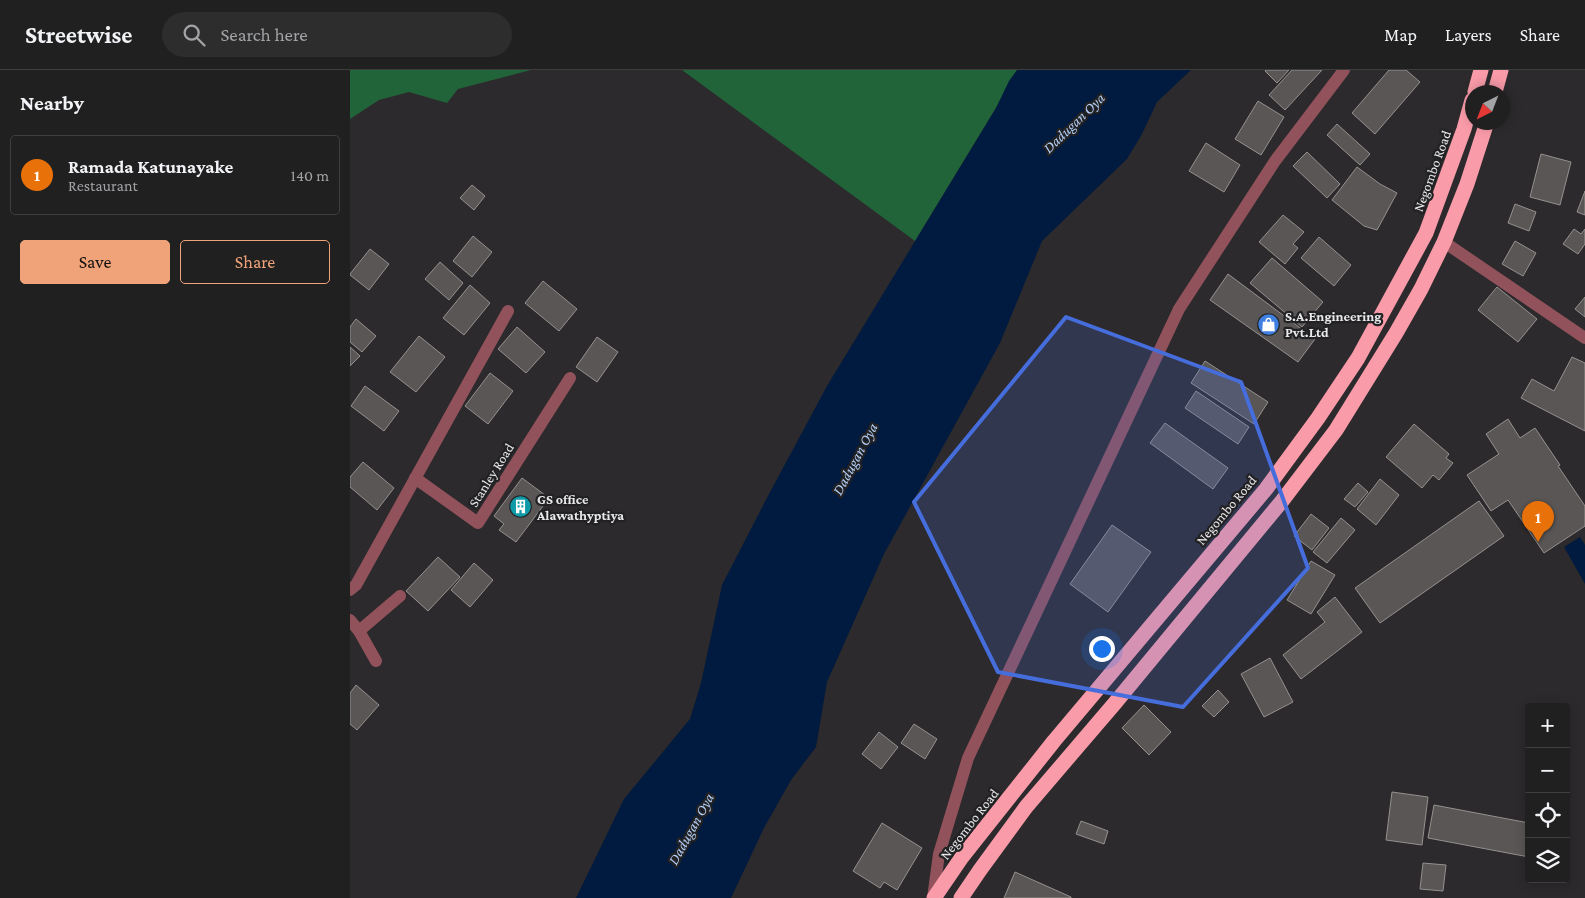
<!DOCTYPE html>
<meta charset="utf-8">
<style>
body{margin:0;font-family:"Crimson Pro",serif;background:#2d2d2e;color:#f1f3f6}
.controls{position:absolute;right:15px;bottom:15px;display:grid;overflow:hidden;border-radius:5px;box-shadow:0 2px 12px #0003}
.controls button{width:45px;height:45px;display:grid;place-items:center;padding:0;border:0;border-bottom:1px solid #3e3e3f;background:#212021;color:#f1f3f6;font:25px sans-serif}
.compass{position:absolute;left:1115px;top:15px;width:45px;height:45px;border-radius:50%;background:#212021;box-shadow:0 2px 12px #0003;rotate:222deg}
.you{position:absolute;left:751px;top:578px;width:18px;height:18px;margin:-12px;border:4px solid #fff;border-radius:50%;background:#1a73e8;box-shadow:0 0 0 8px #1a73e833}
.badge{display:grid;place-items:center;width:32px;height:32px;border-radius:50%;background:#f0a378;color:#fff;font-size:16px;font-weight:700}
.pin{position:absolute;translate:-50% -41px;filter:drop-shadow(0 1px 2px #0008)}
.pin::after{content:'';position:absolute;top:26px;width:18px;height:15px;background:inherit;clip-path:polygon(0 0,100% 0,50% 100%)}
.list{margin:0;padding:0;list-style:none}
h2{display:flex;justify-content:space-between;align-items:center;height:65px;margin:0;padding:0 20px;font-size:21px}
h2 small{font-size:16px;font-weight:400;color:#a2a3a5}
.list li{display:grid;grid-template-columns:32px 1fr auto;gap:15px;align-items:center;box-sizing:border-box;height:80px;margin:0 10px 10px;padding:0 10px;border:1px solid #3e3e3f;border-radius:5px}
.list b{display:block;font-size:19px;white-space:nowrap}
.list p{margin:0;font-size:16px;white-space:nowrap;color:#a2a3a5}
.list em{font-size:16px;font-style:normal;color:#a2a3a5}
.actions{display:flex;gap:10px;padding:15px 20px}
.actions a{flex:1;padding:11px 0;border:1px solid #f0a378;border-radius:5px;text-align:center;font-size:18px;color:#f0a378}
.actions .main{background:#f0a378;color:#111}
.icon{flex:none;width:28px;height:28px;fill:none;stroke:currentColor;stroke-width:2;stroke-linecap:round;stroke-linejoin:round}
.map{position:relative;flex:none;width:1235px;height:828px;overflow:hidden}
header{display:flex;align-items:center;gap:30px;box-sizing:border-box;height:70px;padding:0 25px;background:#212021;border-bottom:1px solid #3e3e3f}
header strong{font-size:24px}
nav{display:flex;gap:28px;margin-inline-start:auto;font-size:18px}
.search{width:350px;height:45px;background:#2d2d2e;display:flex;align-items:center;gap:12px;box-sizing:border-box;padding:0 18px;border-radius:28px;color:#a2a3a5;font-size:19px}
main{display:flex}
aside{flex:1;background:#212021}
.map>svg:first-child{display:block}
</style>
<header>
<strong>Streetwise</strong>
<div class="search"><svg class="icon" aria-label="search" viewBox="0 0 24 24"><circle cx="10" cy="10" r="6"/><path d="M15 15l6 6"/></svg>Search here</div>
<nav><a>Map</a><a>Layers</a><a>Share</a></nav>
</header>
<main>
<aside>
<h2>Nearby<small></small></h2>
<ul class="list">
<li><span class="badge" style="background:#e8710a">1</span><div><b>Ramada Katunayake</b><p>Restaurant</p></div><em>140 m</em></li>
</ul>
<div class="actions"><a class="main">Save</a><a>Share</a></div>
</aside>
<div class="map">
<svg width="1235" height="828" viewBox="0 0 1235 828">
<rect width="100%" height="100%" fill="#2c2a2c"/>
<g fill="#21643a">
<polygon points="0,0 181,0 108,19 97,33 59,22 29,30 0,49"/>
<polygon points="332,0 669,0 565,171"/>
</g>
<g fill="#001b3f">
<polygon points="667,0 841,0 807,32 792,64 777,89 692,171 650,273 534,484 477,612 466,677 441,710 414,758 381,828 226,828 274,729 340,649 351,613 372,515 419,424 477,316 646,38 659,11"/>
<polygon points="1230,467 1235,475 1235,514 1214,477"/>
</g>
<g fill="#595655" stroke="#94918f">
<polygon points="916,0 939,0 927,13 915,1"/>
<polygon points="942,0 972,0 935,40 919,25"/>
<polygon points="1039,0 1056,0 1070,12 1025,64 1002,43"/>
<polygon points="908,31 934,47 911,85 885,69"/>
<polygon points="987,54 1020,84 1010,95 977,65"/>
<polygon points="856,73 890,95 874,122 839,101"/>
<polygon points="957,82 990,114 977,128 943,96"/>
<polygon points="1191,84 1221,92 1210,135 1180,127"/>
<polygon points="1007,97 1030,114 1047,123 1027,160 1014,156 982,130"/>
<polygon points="122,115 135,126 124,140 110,128"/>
<polygon points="1235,121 1235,145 1227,142"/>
<polygon points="1165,134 1186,142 1179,161 1158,153"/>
<polygon points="933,145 954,162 943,174 948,178 935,194 909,172"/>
<polygon points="1224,159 1231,164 1235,159 1235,174 1228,184 1213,174"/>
<polygon points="123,166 142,182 122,207 103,191"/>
<polygon points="969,167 1001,195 984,216 951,188"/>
<polygon points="1165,171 1186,183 1173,206 1152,194"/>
<polygon points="20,179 39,194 19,220 0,205 0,204"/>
<polygon points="922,188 973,232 952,257 900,213"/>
<polygon points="90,192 113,213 99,230 75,209"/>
<polygon points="878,204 965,269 948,292 860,230"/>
<polygon points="193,211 227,239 209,261 175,233"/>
<polygon points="120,215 140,233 114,265 93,248"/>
<polygon points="1147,217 1187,249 1168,272 1128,240"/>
<polygon points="1235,227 1235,247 1225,239"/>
<polygon points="6,249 26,266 12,282 0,272 0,257"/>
<polygon points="167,257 195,282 176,303 148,279"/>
<polygon points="69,266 95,287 66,322 40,302"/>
<polygon points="247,267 268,282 247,312 226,297"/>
<polygon points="0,277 10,286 0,296"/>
<polygon points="1222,287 1235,293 1235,361 1171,328 1182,309 1204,321"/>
<polygon points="855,291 918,332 904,354 841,313"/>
<polygon points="140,303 163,321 138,354 115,336"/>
<polygon points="15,316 49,341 34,361 1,336"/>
<polygon points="846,321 899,357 888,374 835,338"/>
<polygon points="1158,349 1170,368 1185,358 1210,395 1208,396 1235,436 1235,456 1194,483 1158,430 1141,441 1117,405 1149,384 1136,364"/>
<polygon points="815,353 878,398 863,419 800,373"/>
<polygon points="1064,354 1099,384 1096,388 1103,393 1089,410 1083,405 1072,418 1036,387"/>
<polygon points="13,392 44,418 27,440 0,417 0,407"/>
<polygon points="172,408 199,428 166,472 149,460 154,454 144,446"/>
<polygon points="1030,409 1049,425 1026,455 1007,439"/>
<polygon points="1008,413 1018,422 1005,437 994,429"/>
<polygon points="1129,431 1154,466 1030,553 1005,518"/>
<polygon points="961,444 979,458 962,480 944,466"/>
<polygon points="991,448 1005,460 977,493 963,482"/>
<polygon points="762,455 801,482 758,542 720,514"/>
<polygon points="88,487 110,507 78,541 56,521"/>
<polygon points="961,491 985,505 961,544 937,530"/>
<polygon points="124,493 143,510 120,537 101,520"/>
<polygon points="985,527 1012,562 951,609 933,585 975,552 967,542"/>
<polygon points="920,588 943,632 914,647 891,604"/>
<polygon points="6,615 29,635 7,660 0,654 0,623"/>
<polygon points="868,620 879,632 864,647 852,636"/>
<polygon points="794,635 821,662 799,685 772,658"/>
<polygon points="564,654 587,669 575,689 551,673"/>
<polygon points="529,662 548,677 531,699 512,684"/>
<polygon points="1042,722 1078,727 1072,775 1036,770"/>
<polygon points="1084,735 1179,753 1179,787 1078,768"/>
<polygon points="731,751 758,761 754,774 726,764"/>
<polygon points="532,753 572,778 547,820 534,812 530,818 503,801"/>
<polygon points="1073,793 1096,795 1093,821 1070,819"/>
<polygon points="665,802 721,827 721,828 654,828"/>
</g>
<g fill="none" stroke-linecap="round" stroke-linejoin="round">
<g stroke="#91525b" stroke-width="12">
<polyline points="1094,172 1235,268"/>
<polyline points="65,408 128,453 220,308"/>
<polyline points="0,520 6,515 158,241"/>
<polyline points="0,550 9,561 26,591"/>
<polyline points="9,561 50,526"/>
<polyline points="583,828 589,784 618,688 829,239 925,91 994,0"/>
</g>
<g stroke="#fa9ba9" stroke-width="15">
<polyline points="1125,22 1131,0"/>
<polyline points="1145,22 1151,0"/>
<polyline points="584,828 612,787 704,671 916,419 968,348 1008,288 1076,163 1114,59 1122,30"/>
<polyline points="611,828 630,800 676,737 765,633 932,431 986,360 1046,263 1071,219 1094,172 1117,114 1137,52"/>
</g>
</g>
<path fill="#466ddc" fill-opacity="0.2" stroke="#466ddc" stroke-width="4" stroke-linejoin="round" d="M716,247L891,312L958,498L833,637L648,602L564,432Z"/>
<defs>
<symbol id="shop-disc" viewBox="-11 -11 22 22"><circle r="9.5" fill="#3f7fe0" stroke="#222123"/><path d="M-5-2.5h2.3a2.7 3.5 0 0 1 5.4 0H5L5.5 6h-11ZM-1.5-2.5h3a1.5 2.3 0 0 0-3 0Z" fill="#fff"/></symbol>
<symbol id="building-disc" viewBox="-11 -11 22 22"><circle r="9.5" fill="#0f9aa8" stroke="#222123"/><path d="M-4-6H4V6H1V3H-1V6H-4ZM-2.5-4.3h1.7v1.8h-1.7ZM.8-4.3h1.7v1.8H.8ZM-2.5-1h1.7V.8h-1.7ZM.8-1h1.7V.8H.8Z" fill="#fff"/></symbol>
</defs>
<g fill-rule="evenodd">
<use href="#shop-disc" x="906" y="242" width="25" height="25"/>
<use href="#building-disc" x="158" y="424" width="25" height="25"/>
</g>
<g text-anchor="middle" stroke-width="4.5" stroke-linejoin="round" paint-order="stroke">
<g font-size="14" fill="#e9e8ea" stroke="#222123">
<text transform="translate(1082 101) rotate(-70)" y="5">Negombo Road</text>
<text transform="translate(141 405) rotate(-58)" y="5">Stanley Road</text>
<text transform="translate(876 440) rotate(-50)" y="5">Negombo Road</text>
<text transform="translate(619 754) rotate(-52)" y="5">Negombo Road</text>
</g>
<g font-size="14" font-weight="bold" fill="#e9e8ea" stroke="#222123" text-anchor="start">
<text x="935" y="251">S.A.Engineering<tspan x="935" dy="16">Pvt.Ltd</tspan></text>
<text x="187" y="434">GS office<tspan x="187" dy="16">Alawathyptiya</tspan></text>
</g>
<g font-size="15" font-style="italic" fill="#b1cef6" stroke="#222123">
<text transform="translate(724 53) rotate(-44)" y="5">Dadugan Oya</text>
<text transform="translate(505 389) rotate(-62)" y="5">Dadugan Oya</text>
<text transform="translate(341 759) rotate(-61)" y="5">Dadugan Oya</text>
</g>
</g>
</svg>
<div class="controls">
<button>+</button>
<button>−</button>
<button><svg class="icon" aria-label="locate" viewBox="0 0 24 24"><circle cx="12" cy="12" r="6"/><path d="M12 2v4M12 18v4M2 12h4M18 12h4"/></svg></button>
<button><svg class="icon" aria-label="layers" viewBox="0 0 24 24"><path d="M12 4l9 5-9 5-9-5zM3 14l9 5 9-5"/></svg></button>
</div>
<svg class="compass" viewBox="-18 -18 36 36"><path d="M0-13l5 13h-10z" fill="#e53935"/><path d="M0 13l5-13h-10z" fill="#a2a3a5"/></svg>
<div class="you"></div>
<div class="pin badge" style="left:1188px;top:472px;background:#e8710a">1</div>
</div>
</main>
